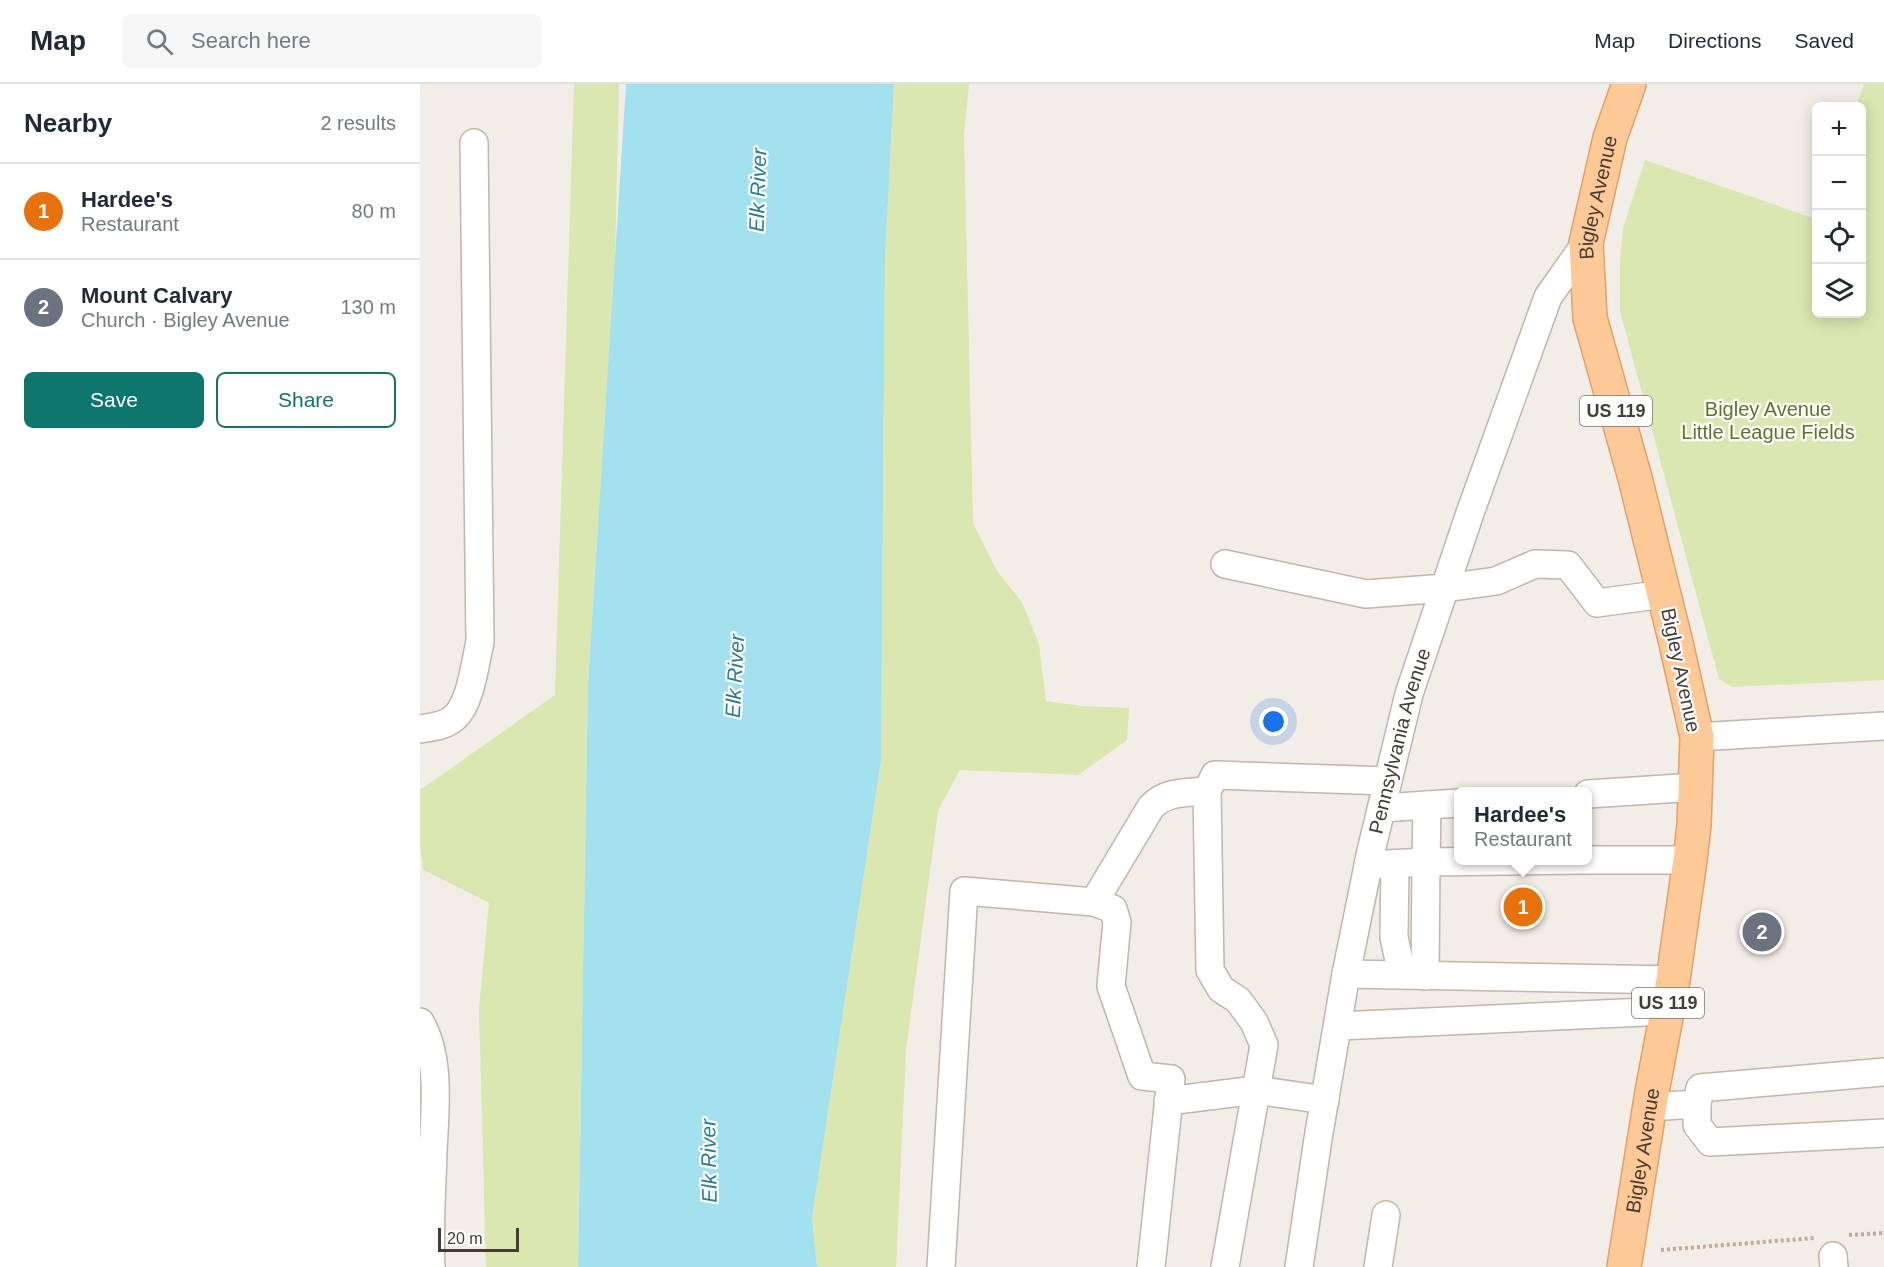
<!DOCTYPE html>
<meta charset="utf-8">
<style>
body{margin:0;font-family:Arial,sans-serif;background:#f6f6f7;color:#1f2937}
.controls{position:absolute;right:18px;top:18px;display:grid;overflow:hidden;border-radius:9px;box-shadow:0 3px 15px #0003}
.controls button{width:54px;height:54px;display:grid;place-items:center;padding:0;border:0;border-bottom:2px solid #e0e1e3;background:#fff;color:#1f2937;font:30px sans-serif}
.scale{position:absolute;left:18px;bottom:15px;width:81px;box-sizing:border-box;padding-left:6px;border:3px solid #463c36;border-top:0;font-size:16px;line-height:21px;white-space:nowrap;color:#463c36;-webkit-text-stroke:4px #fff;paint-order:stroke}
.you{position:absolute;left:854px;top:638px;width:21px;height:21px;margin:-15px;border:4px solid #fff;border-radius:50%;background:#1a73e8;box-shadow:0 0 0 9px #1a73e833}
.badge{display:grid;place-items:center;width:39px;height:39px;border-radius:50%;background:#0f766e;color:#fff;font-size:20px;font-weight:700}
.pin{position:absolute;translate:-50% -50%;border:3px solid #fff;box-shadow:0 2px 6px #0006}
.popup{position:absolute;left:1034px;top:703px;width:138px;height:78px;box-sizing:border-box;display:grid;place-content:center;border-radius:9px;background:#fff;filter:drop-shadow(0 2px 4px #0005);font-size:20px;white-space:nowrap;color:#747a83}
.popup b{font-size:22px;color:#1f2937}
.popup::after{content:'';position:absolute;left:50%;top:100%;margin-left:-12px;border:12px solid transparent;border-top-color:#fff}
.list{margin:0;padding:0;list-style:none}
h2{display:flex;justify-content:space-between;align-items:center;height:78px;margin:0;padding:0 24px;font-size:26px}
h2 small{font-size:20px;font-weight:400;color:#747a83}
.list li{display:grid;grid-template-columns:39px 1fr auto;gap:18px;align-items:center;box-sizing:border-box;height:96px;padding:0 24px;border-top:2px solid #e0e1e3}
.list b{display:block;font-size:22px;white-space:nowrap}
.list p{margin:0;font-size:20px;white-space:nowrap;color:#747a83}
.list em{font-size:20px;font-style:normal;color:#747a83}
.actions{display:flex;gap:12px;padding:18px 24px}
.actions a{flex:1;padding:14px 0;border:2px solid #0f766e;border-radius:9px;text-align:center;font-size:21px;color:#0f766e}
.actions .main{background:#0f766e;color:#fff}
.icon{flex:none;width:33px;height:33px;fill:none;stroke:currentColor;stroke-width:2;stroke-linecap:round;stroke-linejoin:round}
.map{position:relative;flex:none;width:1464px;height:1183px;overflow:hidden}
header{display:flex;align-items:center;gap:36px;box-sizing:border-box;height:84px;padding:0 30px;background:#fff;border-bottom:2px solid #e0e1e3}
header strong{font-size:28px}
nav{display:flex;gap:33px;margin-inline-start:auto;font-size:21px}
.search{width:420px;height:54px;background:#f6f6f7;display:flex;align-items:center;gap:15px;box-sizing:border-box;padding:0 21px;border-radius:9px;color:#747a83;font-size:22px}
main{display:flex}
aside{flex:1;background:#fff}
.map>svg:first-child{display:block}
</style>
<header>
<strong>Map</strong>
<div class="search"><svg class="icon" aria-label="search" viewBox="0 0 24 24"><circle cx="10" cy="10" r="6"/><path d="M15 15l6 6"/></svg>Search here</div>
<nav><a>Map</a><a>Directions</a><a>Saved</a></nav>
</header>
<main>
<aside>
<h2>Nearby<small>2 results</small></h2>
<ul class="list">
<li><span class="badge" style="background:#e8710a">1</span><div><b>Hardee's</b><p>Restaurant</p></div><em>80 m</em></li>
<li><span class="badge" style="background:#6b7280">2</span><div><b>Mount Calvary</b><p>Church · Bigley Avenue</p></div><em>130 m</em></li>
</ul>
<div class="actions"><a class="main">Save</a><a>Share</a></div>
</aside>
<div class="map">
<svg width="1464" height="1183" viewBox="0 0 1464 1183">
<rect width="100%" height="100%" fill="#f3ede7"/>
<g fill="#dae7b0">
<polygon points="154,0 199,0 195,176 168,598 158,1183 66,1183 59,924 69,819 3,786 0,762 0,706 135,611"/>
<polygon points="474,0 549,0 544,50 553,439 577,487 602,518 619,560 626,617 662,622 709,624 707,656 658,691 540,686 518,727 486,966 476,1183 397,1183 392,1134 461,677 465,175"/>
<polygon points="1444,0 1464,0 1464,596 1312,603 1299,595 1200,227 1200,178 1203,144 1225,76 1396,135 1396,230 1442,230 1442,22 1436,22"/>
</g>
<polygon fill="#a4e1ef" points="206,0 474,0 465,175 461,677 392,1134 397,1183 158,1183 168,598"/>
<g fill="none" stroke-linecap="round" stroke-linejoin="round">
<defs>
<g id="minor">
<polyline points="805,480 946,510 1025,504 1076,497 1115,480 1148,481 1177,519 1244,510"/>
<path d="M0,645C12,643 26,642 35,633C51,618 55,579 60,558L54,59"/>
<polyline points="1277,653 1464,642"/>
<polyline points="1168,710 1276,703"/>
<polyline points="962,724 1038,719"/>
<polyline points="1168,776 1270,776"/>
<polyline points="975,780 974,853 982,891"/>
<polyline points="948,781 1006,778 1007,721"/>
<path d="M674,818L731,723C746,707 766,709 787,707"/>
<polyline points="926,890 1253,896"/>
<polyline points="1005,892 1006,778 1165,776"/>
<path d="M0,938C21,973 15,1027 13,1067C12,1105 9,1144 11,1183"/>
<polyline points="918,942 1247,927"/>
<polyline points="748,1017 836,1006 905,1016"/>
<polyline points="1277,1020 1277,1041 1290,1058 1464,1049"/>
<polyline points="1229,1023 1277,1020 1280,1004 1464,988"/>
<polyline points="1413,1172 1414,1183"/>
<polyline points="521,1183 544,807 674,818 693,825 697,838 691,902 722,992 751,995 731,1183"/>
<polyline points="805,1183 844,961 834,938 818,916 801,905 790,886 787,707 795,691 968,697"/>
<path id="s1" d="M879,1183L898,1055L926,890L951,767L989,610L1050,429L1128,213L1166,159"/>
<polyline points="958,1183 966,1131"/>
</g>
<g id="major">
<path id="s2" d="M1204,1183L1232,1008L1253,896L1270,776L1274,741L1277,653L1256,559L1215,394L1170,234L1166,159L1190,54L1209,0"/>
</g>
</defs>
<use href="#minor" stroke="#c1b5ad" stroke-width="30"/>
<use href="#major" stroke="#e1a167" stroke-width="36"/>
<g stroke="#c0ab9b" stroke-width="4" stroke-dasharray="3 3" stroke-linecap="butt">
<polyline points="1429,1151 1464,1149"/>
<polyline points="1241,1166 1394,1154"/>
</g>
<use href="#minor" stroke="#fff" stroke-width="27"/>
<use href="#major" stroke="#fcc997" stroke-width="33"/>
</g>
<g text-anchor="middle" stroke-width="4.5" stroke-linejoin="round" paint-order="stroke">
<g fill="#fff" stroke="#7e7672" stroke-width="1.5">
<rect x="1160" y="312" width="72" height="30" rx="4.5"/>
<rect x="1212" y="904" width="72" height="30" rx="4.5"/>
</g>
<g font-size="18" font-weight="bold" fill="#463c36">
<text x="1196" y="333">US 119</text>
<text x="1248" y="925">US 119</text>
</g>
<g font-size="20" fill="#463c36" stroke="#fff">
<text dy="7" stroke="none"><textPath href="#s2" startOffset="1090">Bigley Avenue</textPath></text>
<text transform="translate(1261 586) rotate(78)" y="7">Bigley Avenue</text>
<text dy="7" stroke="none"><textPath href="#s1" startOffset="536">Pennsylvania Avenue</textPath></text>
<text dy="7" stroke="none"><textPath href="#s2" startOffset="118">Bigley Avenue</textPath></text>
</g>
<g font-size="20" fill="#58772a" stroke="#fff">
<text x="1348" y="332">Bigley Avenue<tspan x="1348" dy="23">Little League Fields</tspan></text>
</g>
<g font-size="21" font-style="italic" fill="#2b7c90" stroke="#fff">
<text transform="translate(338 106) rotate(-88)" y="7">Elk River</text>
<text transform="translate(315 592) rotate(-87)" y="7">Elk River</text>
<text transform="translate(289 1077) rotate(-91)" y="7">Elk River</text>
</g>
</g>
</svg>
<div class="controls">
<button>+</button>
<button>−</button>
<button><svg class="icon" aria-label="locate" viewBox="0 0 24 24"><circle cx="12" cy="12" r="6"/><path d="M12 2v4M12 18v4M2 12h4M18 12h4"/></svg></button>
<button><svg class="icon" aria-label="layers" viewBox="0 0 24 24"><path d="M12 4l9 5-9 5-9-5zM3 14l9 5 9-5"/></svg></button>
</div>
<div class="scale">20 m</div>
<div class="you"></div>
<div class="pin badge" style="left:1103px;top:823px;background:#e8710a">1</div>
<div class="popup"><b>Hardee's</b>Restaurant</div>
<div class="pin badge" style="left:1342px;top:848px;background:#6b7280">2</div>
</div>
</main>
